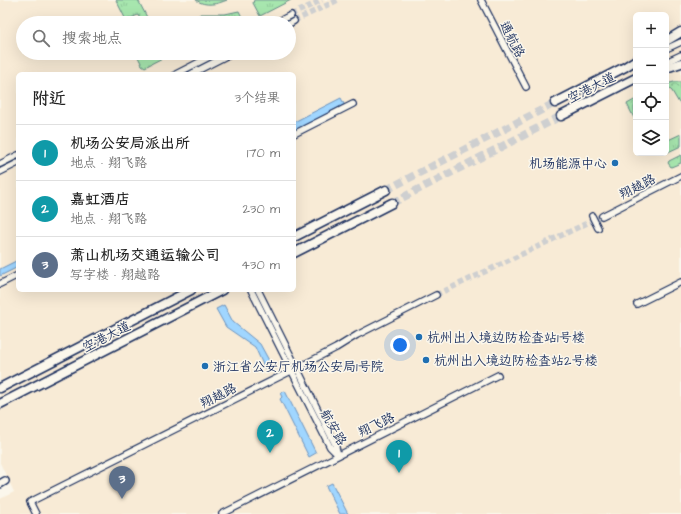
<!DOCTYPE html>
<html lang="zh">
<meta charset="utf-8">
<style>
body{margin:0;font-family:"Architects Daughter","LXGW WenKai TC",sans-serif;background:#f6f6f6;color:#222}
.controls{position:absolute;right:12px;top:12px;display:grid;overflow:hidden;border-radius:6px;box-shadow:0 4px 16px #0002}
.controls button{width:36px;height:36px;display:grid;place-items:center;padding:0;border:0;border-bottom:1px solid #e0e0e0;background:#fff;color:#222;font:20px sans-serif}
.you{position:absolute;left:400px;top:345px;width:14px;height:14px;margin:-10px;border:3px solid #fff;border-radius:50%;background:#1a73e8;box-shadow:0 0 0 6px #1a73e833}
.badge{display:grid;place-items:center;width:26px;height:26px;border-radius:50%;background:#b45309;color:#fff;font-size:13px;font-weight:700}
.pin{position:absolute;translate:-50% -33px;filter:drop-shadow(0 1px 2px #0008)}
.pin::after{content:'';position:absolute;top:21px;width:14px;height:12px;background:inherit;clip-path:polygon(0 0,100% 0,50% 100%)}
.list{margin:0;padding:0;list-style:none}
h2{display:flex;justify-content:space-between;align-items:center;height:52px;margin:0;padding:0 16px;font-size:17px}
h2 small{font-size:13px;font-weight:400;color:#767676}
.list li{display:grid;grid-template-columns:26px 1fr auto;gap:12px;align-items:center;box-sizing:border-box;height:56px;padding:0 16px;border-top:1px solid #e0e0e0}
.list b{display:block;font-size:15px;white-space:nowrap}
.list p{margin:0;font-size:13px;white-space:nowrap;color:#767676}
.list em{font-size:13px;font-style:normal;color:#767676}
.icon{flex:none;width:22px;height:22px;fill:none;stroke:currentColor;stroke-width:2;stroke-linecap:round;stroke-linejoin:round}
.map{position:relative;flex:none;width:681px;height:514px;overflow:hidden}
.search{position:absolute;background:#fff;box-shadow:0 4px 16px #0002;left:16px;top:16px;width:280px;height:44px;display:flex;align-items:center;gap:10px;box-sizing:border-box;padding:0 14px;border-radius:22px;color:#767676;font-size:15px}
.panel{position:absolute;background:#fff;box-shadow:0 4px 16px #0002;left:16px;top:72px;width:280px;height:220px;border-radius:6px}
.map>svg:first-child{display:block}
</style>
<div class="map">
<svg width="681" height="514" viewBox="0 0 681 514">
<defs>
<pattern id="grass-tufts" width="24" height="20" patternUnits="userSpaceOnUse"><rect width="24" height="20" fill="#a7e6ae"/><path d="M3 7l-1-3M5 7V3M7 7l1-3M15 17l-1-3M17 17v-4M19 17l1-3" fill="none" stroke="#8fc698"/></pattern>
<pattern id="forest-crowns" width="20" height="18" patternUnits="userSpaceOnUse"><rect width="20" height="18" fill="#a7e6ae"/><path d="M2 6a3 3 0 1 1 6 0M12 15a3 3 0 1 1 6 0" fill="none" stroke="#8fc698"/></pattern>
</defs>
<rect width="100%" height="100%" fill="#fbf7ec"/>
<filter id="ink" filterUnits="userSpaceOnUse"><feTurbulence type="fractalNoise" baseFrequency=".025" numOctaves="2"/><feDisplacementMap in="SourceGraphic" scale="8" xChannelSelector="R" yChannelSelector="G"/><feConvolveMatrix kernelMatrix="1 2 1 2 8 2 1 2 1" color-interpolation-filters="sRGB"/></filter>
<g filter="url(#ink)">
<path fill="#f8ebd6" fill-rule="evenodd" d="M0,0H681V514H0V499L14,492L0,463ZM636,15H666V153H636ZM23,23H289V53H23ZM18,74H294V290H18Z"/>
<g fill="url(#grass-tufts)" stroke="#618a86">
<polygon points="116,0 138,0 150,23 142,23 138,15 126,20"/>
<path d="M196,0H227C218,4 205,7 196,0Z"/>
<polygon points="254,0 291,0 260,16 253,3"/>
<polygon points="239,11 242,17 231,23 194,23 197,16 201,14 225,14"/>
<polygon points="146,53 172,53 145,67 142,65 138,57"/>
<polygon points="681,134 681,146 666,153 666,141"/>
</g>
<g fill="url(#forest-crowns)" stroke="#618a86">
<polygon points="674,82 681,82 681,102 679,103 672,91 666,86 666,84"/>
<path d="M636,99C635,107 632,107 636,116L634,118L627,104Z"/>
<polygon points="681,155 681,163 671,167 668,163 669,161"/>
</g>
<g fill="#a0d6ff" stroke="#6b93bf">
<polygon points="341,98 344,104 343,105 294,131 294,122"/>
<polygon points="18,260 18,267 0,276 0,269"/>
<polygon points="224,305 233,322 260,344 272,366 265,369 255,347 226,327 216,309"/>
<polygon points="285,391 316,453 309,457 280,399 282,397 280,393"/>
<polygon points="332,483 348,514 340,514 326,486"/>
</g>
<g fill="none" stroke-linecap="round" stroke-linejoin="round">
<g stroke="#cecfd0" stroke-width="5.5" stroke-dasharray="5.5 3" stroke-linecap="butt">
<polyline points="291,15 322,0"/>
<polyline points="294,21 338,0"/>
<polyline points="436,295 602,216"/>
</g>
<g stroke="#cecfd0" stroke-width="8" stroke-dasharray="8 4" stroke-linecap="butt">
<polyline points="386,190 555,103"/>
<polyline points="392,203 561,116"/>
</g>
<defs>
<g id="minor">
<polyline points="481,0 526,87"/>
<polyline points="275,23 291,15"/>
<polyline points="289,24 294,21"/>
<polyline points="666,49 681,42"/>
<polyline points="666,62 681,55"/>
<polyline points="176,74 217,53"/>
<polyline points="191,74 232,53"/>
<polyline points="294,134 353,104"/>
<polyline points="0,164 18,155"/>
<polyline points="0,172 18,163"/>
<polyline points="592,216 598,228"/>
<polyline points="602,216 681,176"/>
<polyline points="0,284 18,275"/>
<polyline points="251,290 330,447 338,455"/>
<polyline points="258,290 335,444 338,455"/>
<polyline points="637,304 681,282"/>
<polyline points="36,514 30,502 297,368 336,348 357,335 436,295"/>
<polyline points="222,514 498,375"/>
</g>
<polyline id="tertiary" points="0,484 5,481"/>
<g id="secondary">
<polyline points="666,41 681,32"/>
<polyline points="666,68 681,63"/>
<polyline points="555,103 625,67 636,60"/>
<polyline points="561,116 636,78"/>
<polyline points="294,237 386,190"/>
<polyline points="294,253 392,203"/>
<polyline points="0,388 191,290"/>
<polyline points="0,404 222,290"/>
</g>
</defs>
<use href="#minor" stroke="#1b2f5e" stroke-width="8"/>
<use href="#tertiary" stroke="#1b2f5e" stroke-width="10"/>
<use href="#secondary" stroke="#1b2f5e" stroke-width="11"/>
<use href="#minor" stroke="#fbf7ec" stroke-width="5.5"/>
<use href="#tertiary" stroke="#fbf7ec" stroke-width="7"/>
<use href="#secondary" stroke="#fbf7ec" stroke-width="8"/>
</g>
</g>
<g fill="#1f6fb2" stroke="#fbf7ec" stroke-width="1.5">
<circle cx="615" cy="163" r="4"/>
<circle cx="419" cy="337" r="4"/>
<circle cx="426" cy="360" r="4"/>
<circle cx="205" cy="366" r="4"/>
</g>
<g text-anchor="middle" stroke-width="3" stroke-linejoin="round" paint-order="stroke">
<g font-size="13" fill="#1b2f5e" stroke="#fbf7ec">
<text transform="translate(513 39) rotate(63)" y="5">通航路</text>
<text transform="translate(591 87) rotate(-27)" y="5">空港大道</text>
<text transform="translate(637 186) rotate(-27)" y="5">翔越路</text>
<text transform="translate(106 336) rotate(-27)" y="5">空港大道</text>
<text transform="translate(218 395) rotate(-27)" y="5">翔越路</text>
<text transform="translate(376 424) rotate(-26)" y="5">翔飞路</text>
<text transform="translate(334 427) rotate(60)" y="5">航安路</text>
</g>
<g font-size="13" fill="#1b2f5e" stroke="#fbf7ec" text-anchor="start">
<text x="607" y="168" text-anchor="end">机场能源中心</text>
<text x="427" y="342">杭州出入境边防检查站1号楼</text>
<text x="434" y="365">杭州出入境边防检查站2号楼</text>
<text x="213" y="371">浙江省公安厅机场公安局1号院</text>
</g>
</g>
</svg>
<div class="controls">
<button>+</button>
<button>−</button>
<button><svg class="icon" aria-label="locate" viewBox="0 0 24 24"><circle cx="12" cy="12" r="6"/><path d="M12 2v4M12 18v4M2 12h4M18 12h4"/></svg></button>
<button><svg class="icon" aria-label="layers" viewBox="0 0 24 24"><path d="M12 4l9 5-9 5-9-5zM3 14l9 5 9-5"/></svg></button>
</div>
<div class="you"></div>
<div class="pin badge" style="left:399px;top:473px;background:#0f9aa8">1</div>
<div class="pin badge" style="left:270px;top:453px;background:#0f9aa8">2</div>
<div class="pin badge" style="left:122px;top:499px;background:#5c6f8a">3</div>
<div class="search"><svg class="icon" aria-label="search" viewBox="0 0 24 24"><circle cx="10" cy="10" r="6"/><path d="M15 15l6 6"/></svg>搜索地点</div>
<section class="panel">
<h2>附近<small>3个结果</small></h2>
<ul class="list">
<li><span class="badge" style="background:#0f9aa8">1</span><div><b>机场公安局派出所</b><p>地点 · 翔飞路</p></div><em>170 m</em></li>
<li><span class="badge" style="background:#0f9aa8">2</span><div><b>嘉虹酒店</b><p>地点 · 翔飞路</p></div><em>230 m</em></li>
<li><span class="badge" style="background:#5c6f8a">3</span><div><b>萧山机场交通运输公司</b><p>写字楼 · 翔越路</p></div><em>430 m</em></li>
</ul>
</section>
</div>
